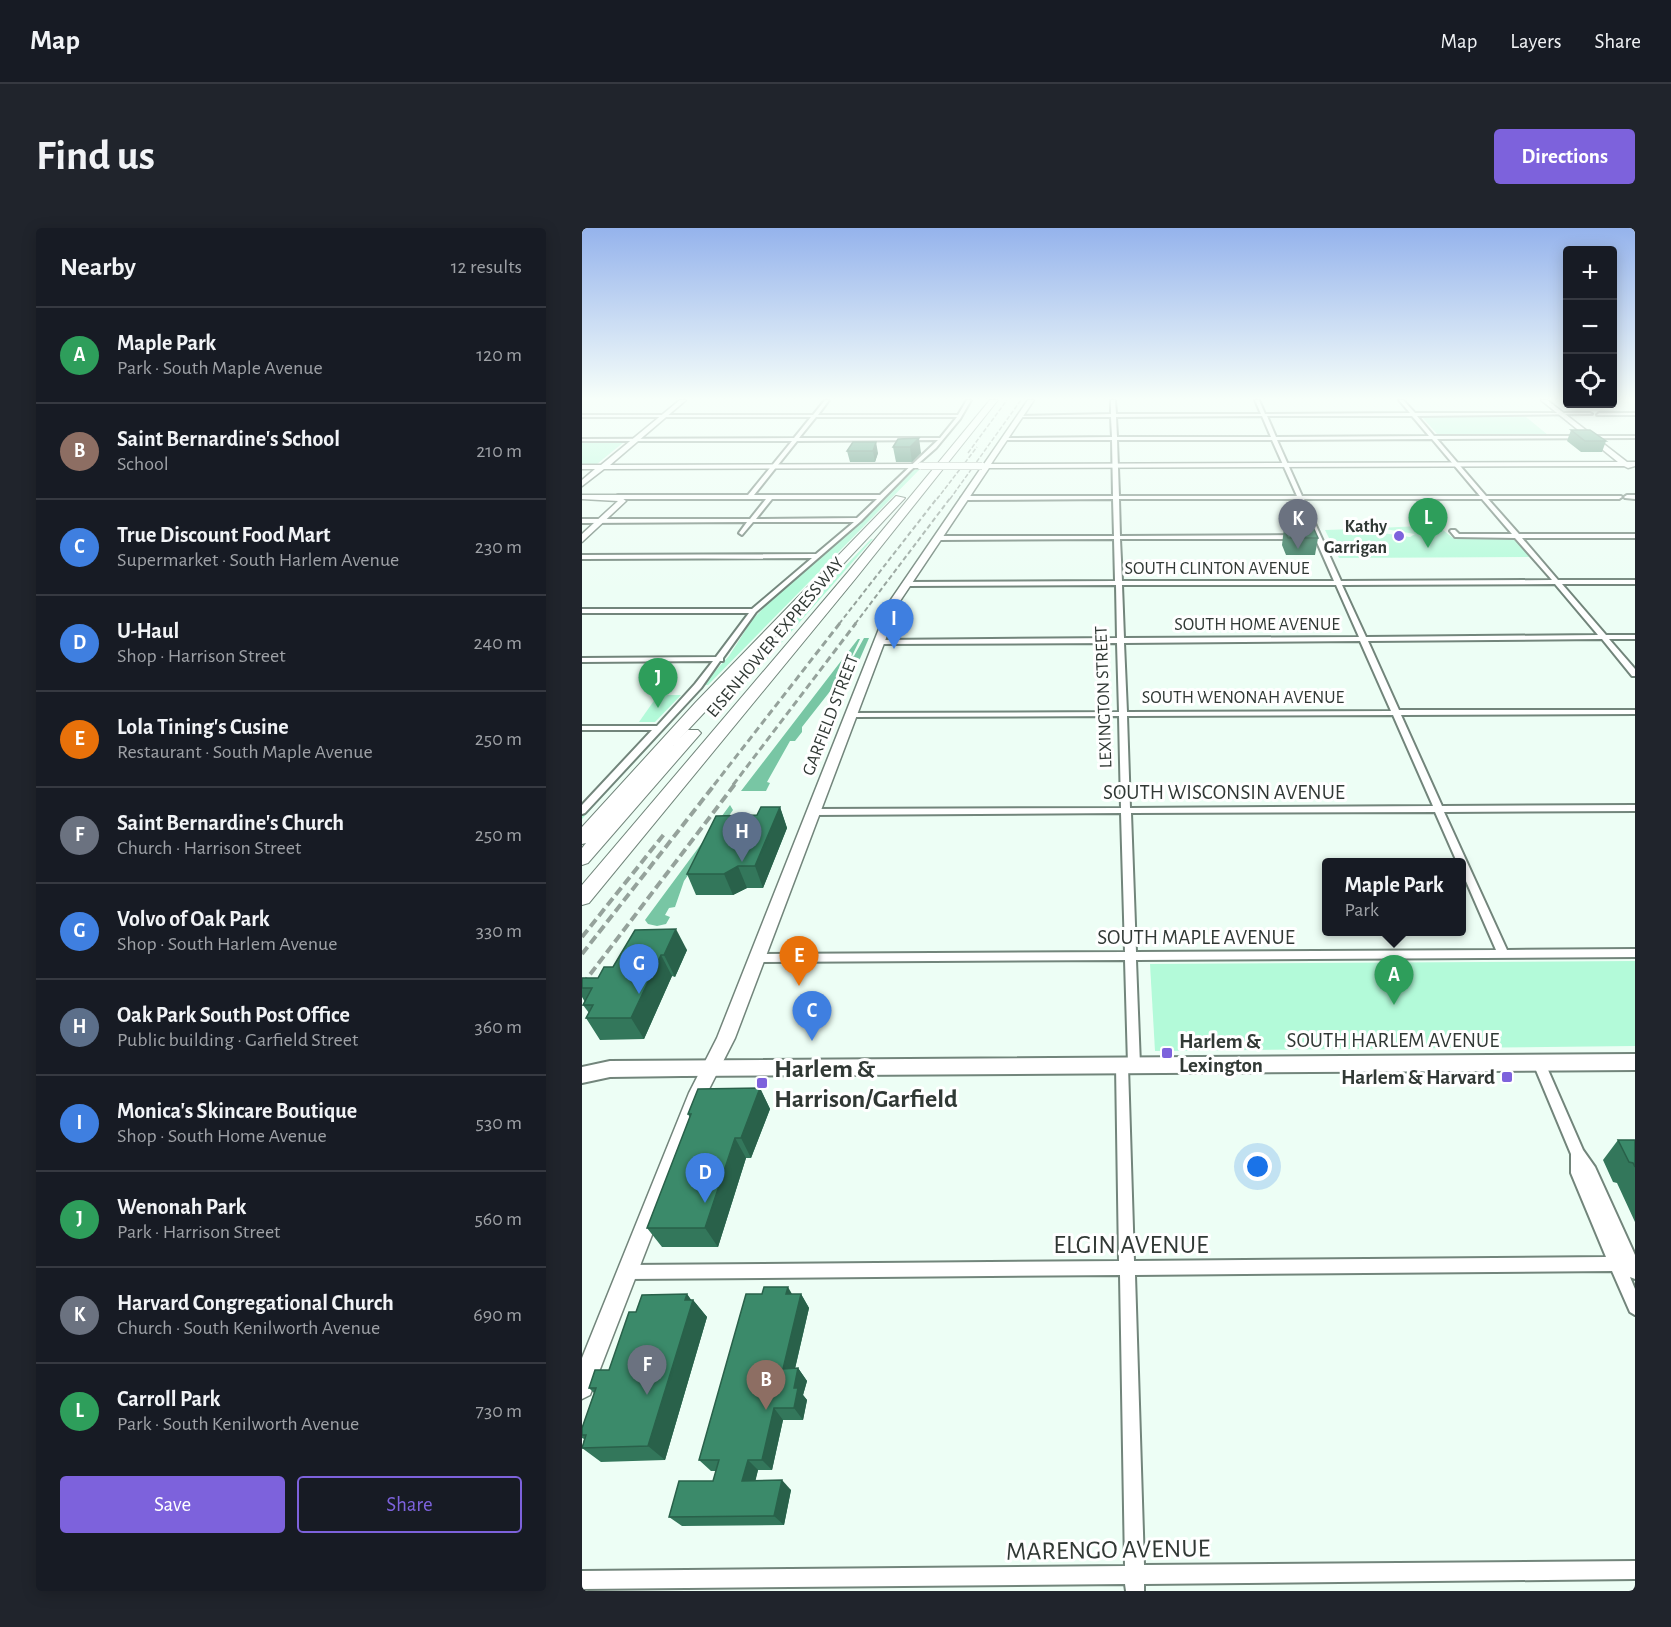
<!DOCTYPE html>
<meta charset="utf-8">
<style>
body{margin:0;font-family:"Alegreya Sans",sans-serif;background:#20242c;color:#f1f3f6}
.controls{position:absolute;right:18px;top:18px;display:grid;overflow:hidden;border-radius:6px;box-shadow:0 3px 15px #0003}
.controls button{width:54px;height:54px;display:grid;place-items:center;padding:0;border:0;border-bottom:2px solid #363941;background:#171b24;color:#f1f3f6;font:30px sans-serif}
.you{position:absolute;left:676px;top:939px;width:21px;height:21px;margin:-15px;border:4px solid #fff;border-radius:50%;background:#1a73e8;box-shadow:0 0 0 9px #1a73e833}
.badge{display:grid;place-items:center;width:39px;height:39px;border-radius:50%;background:#7d62dc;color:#fff;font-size:20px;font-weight:700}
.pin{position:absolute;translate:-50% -50px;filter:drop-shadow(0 2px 3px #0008)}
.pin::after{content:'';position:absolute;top:32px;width:21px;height:18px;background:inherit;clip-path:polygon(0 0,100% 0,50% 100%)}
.popup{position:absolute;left:740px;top:630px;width:144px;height:78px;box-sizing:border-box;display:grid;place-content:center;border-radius:6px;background:#171b24;filter:drop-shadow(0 2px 4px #0005);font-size:20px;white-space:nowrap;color:#9ea1a6}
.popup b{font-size:22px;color:#f1f3f6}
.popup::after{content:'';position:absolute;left:50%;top:100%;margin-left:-12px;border:12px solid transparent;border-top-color:#171b24}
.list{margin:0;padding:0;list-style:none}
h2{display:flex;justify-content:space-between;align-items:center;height:78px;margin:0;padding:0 24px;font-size:26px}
h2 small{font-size:20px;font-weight:400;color:#9ea1a6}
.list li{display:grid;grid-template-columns:39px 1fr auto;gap:18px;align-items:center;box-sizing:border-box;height:96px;padding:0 24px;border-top:2px solid #363941}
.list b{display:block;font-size:22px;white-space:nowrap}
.list p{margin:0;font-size:20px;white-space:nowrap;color:#9ea1a6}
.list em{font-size:20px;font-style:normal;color:#9ea1a6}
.actions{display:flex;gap:12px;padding:18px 24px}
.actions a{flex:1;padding:14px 0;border:2px solid #7d62dc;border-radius:6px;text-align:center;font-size:21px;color:#7d62dc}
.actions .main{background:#7d62dc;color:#fff}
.icon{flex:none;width:33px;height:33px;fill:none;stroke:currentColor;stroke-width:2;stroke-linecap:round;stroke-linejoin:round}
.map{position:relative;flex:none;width:1053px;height:1363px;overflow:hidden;border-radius:6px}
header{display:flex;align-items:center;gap:36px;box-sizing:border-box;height:84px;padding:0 30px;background:#171b24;border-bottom:2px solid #363941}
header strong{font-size:28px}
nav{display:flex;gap:33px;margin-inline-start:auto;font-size:21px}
.intro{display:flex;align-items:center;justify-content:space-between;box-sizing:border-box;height:144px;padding:0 36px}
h1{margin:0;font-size:42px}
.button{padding:15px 27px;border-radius:6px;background:#7d62dc;color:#fff;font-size:21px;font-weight:700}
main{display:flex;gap:36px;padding:0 36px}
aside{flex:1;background:#171b24;border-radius:6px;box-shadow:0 3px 15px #0003}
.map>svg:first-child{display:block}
</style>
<header>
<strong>Map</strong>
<nav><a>Map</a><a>Layers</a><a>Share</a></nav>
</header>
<div class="intro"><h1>Find us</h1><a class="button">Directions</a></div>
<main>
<aside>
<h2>Nearby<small>12 results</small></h2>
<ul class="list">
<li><span class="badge" style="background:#2e9e5b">A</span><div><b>Maple Park</b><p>Park · South Maple Avenue</p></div><em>120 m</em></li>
<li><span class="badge" style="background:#8d6e63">B</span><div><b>Saint Bernardine's School</b><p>School</p></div><em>210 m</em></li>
<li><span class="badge" style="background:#3f7fe0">C</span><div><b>True Discount Food Mart</b><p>Supermarket · South Harlem Avenue</p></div><em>230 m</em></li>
<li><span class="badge" style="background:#3f7fe0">D</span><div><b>U-Haul</b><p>Shop · Harrison Street</p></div><em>240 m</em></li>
<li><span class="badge" style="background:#e8710a">E</span><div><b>Lola Tining's Cusine</b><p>Restaurant · South Maple Avenue</p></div><em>250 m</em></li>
<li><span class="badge" style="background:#6b7280">F</span><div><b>Saint Bernardine's Church</b><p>Church · Harrison Street</p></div><em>250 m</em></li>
<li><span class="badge" style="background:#3f7fe0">G</span><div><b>Volvo of Oak Park</b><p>Shop · South Harlem Avenue</p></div><em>330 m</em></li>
<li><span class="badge" style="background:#5c6f8a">H</span><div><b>Oak Park South Post Office</b><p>Public building · Garfield Street</p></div><em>360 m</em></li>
<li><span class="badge" style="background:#3f7fe0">I</span><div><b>Monica's Skincare Boutique</b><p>Shop · South Home Avenue</p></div><em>530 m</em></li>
<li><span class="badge" style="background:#2e9e5b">J</span><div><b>Wenonah Park</b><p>Park · Harrison Street</p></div><em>560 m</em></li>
<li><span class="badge" style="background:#6b7280">K</span><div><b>Harvard Congregational Church</b><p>Church · South Kenilworth Avenue</p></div><em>690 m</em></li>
<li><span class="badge" style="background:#2e9e5b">L</span><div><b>Carroll Park</b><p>Park · South Kenilworth Avenue</p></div><em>730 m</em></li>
</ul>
<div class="actions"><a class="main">Save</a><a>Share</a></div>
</aside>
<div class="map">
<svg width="1053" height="1363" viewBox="0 0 1053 1363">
<rect width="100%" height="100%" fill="#edfef5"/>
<g fill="#b3fad9">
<polygon points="840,189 944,189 966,207 857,208"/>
<polygon points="0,214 42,214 15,236 0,236"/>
<polygon points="338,241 126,457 123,457 0,591 0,588 147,428 170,392 191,370 299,275 330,242"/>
<polygon points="840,294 846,294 850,299 837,305 861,302 871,310 932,310 948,329 757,330 743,302 772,301 828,309 833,306 797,300 837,298"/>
<polygon points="289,311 291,311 133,490 219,385"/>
<polygon points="76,467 99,467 73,494 57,494"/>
<polygon points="1053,733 1053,818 573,823 568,736"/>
</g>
<g fill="#78c6a4">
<polygon points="282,410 287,410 259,474 253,473 261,457 253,457 220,499 220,504 213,513 208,513 185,554 188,555 184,563 159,563 276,411 278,411 270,428 272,428"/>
<polygon points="148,577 151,582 102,653 93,679 87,680 83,687 88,689 84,696 75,698 66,696 63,692"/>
</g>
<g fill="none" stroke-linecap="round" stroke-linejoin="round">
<defs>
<g id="street">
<path d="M243,172H247L236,187H376L385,172H389L378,191L354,220L329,242L279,293L174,384L141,430V433H138L119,460L3,585L0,586V577L70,502H0V498H75L113,456L131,433L0,434V430L134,429L167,385H0V381H170L230,330L0,331V327L234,326L272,294H171L160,307L157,305L165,294L0,295V291H168L184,271H36L33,269L36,267H166L210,213H0V211L212,210L229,189H0V187H231ZM234,189H375L358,210H217ZM356,212L298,267H172L215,213ZM190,271H295L275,290L174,291Z"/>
<path d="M529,172H533L534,186H679L673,172H677L683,186L828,185L817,172H821L833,185H1008L1010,186L835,188L852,208H1053V210L855,211L904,268H1039L1040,269L1037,271H906L937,306H1053V310H940L976,352H1053V356H980L1024,407H1053V411H1027L1053,441V448H1050L1020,411L786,413L817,482H1053V486L819,487L860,578L1053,577V583L862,584L925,722L1053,721V729L554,732L558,837L556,841L552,842L548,841L546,838L552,1033L1024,1029L989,945V926L951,835L953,831L957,830L961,831L963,835L1001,922L1013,939L1053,1027V1051L1048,1049L1053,1061V1087L1048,1084L1030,1043L553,1047L562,1337L1053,1333V1351L562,1356V1363H544L543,1356L0,1361V1343L543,1338L538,1047L45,1051L40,1049L38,1044L40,1039L45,1037L537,1033L534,837L536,833L540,832L544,833L546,836L543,732L175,734L171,733L169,730L171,727L175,726L543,724L539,585L232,587L227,584L232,581L539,580L537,488L269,489L265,487L269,485L537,484L535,415L298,416L294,414L298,412L535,410L534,357L324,358L321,356L324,354L533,353L532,311L356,312L353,310L356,308H532L531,271L382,272L379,270L382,268H531L530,212H423L421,211L423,210L530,209L529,189H438L436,188L529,186ZM680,188L689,209H535L534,189ZM685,188H830L847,208L694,209ZM850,211L898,268H720L695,212ZM535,212H690L715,268H537ZM537,271H716L752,353H540L538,311H715L718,309L715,307L538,308ZM722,271H900L930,306H877L873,302H869L868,303L873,309L933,310L970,352L759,353ZM973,356L1016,407L784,409L760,357ZM540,357H754L777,409L542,410ZM778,413L809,483L545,484L542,415ZM811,487L851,578L548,580L545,488ZM853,584L875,634H880V644L914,722L554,724L549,585Z"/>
<polygon points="1017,185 1053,185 1053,187 1015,187"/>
<polygon points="1045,267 1053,267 1053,271 1043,270 1042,269"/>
</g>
<g id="secondary">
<polygon points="98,172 104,172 28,237 339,236 343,238 339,240 22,241 0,258 0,252 13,241 0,241 0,237 19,237"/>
<polygon points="446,172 452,172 409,236 1036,234 959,172 965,172 1045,234 1053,234 1053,238 1046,240 1042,238 407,240 318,373 153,810 125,865 8,1167 0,1171 0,1130 107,865 135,810 308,373 399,240 396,238 402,236"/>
<polygon points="0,267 36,267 44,273 0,314 0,306 36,273 0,271"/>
</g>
<polygon id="primary" points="1053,826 1053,842 100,848 28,849 0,855 0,839 28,833"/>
<g id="highway">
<polygon points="408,172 416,172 274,350 7,675 0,677 0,657 266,344"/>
<polygon points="314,268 323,270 90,519 106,502 116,502 119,505 6,635 0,637 0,620 4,615 0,616 0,599 114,474"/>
</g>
</defs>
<use href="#street" stroke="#72857b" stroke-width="4"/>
<use href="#secondary" stroke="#72857b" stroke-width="3"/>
<use href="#primary" stroke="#72857b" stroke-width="4"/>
<use href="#highway" stroke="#72857b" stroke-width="2"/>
<use href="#street" fill="#fff" fill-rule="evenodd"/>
<use href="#secondary" fill="#fff" fill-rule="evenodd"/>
<use href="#primary" fill="#fff" fill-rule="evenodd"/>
<use href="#highway" fill="#fff" fill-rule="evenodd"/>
<g stroke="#95a29b" stroke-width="1.5" stroke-dasharray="4.5 2" stroke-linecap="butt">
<polyline points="386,225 425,172"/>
<polyline points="355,271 395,219"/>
<polyline points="368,271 439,172"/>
</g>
<g stroke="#95a29b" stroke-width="2" stroke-dasharray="5 3" stroke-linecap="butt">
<polyline points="257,396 356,269"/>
<polyline points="273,396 369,269"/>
</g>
<g stroke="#95a29b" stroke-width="3" stroke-dasharray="7 4" stroke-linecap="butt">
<polyline points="132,557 258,395"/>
<polyline points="151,557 274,395"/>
</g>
<g stroke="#95a29b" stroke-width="4" stroke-dasharray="9 4.5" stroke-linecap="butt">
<polyline points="0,709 83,605"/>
<polyline points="0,726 133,556"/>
<polyline points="0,757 153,556"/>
</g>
<defs>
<polyline id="secondary-bridge" points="339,238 400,238"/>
</defs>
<use href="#secondary-bridge" stroke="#72857b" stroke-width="8" stroke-linecap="butt"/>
<use href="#secondary-bridge" stroke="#fff" stroke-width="7"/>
</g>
<g fill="#33775b">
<polygon points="989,202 1024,213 1020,224 999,224 985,213"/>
<polygon points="316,211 339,225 330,234 314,234 311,219"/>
<polygon points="271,214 296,225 293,234 268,234 265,223"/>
<polygon points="702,300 736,310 733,327 704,327 700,317"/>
<polygon points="198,579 205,600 181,660 165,660 151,667 114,667 105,646 175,587"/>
<polygon points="53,702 105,722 93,749 90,748 62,811 18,812 4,790 7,785 1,777 3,774 0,769 0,750 16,750 31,739"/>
<polygon points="178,860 188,881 169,930 164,930 136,1019 80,1019 65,1000 108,890 106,886"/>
<polygon points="1036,912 1053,912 1053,994 1035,955 1031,954 1021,932"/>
<polygon points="105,1066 109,1072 111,1072 125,1089 83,1232 19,1234 0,1220 2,1211 0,1210 0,1200 12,1165 7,1160 27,1142 54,1084"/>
<polygon points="210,1066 219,1066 227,1080 213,1141 216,1140 225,1153 221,1167 225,1172 221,1192 201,1192 190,1242 176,1242 173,1253 209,1262 202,1297 100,1298 87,1289 131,1253 134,1243 129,1243 117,1232"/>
</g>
<g fill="#29614a">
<polygon points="337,210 339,225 330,234 328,219"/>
<polygon points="294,214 296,225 293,234 291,223"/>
<polygon points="198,579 205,600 181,660 173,638"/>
<polygon points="156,638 165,660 151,667 142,646"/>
<polygon points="94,701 105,722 93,749 82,727"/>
<polygon points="79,727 90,748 62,811 49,790"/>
<polygon points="178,860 188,881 169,930 159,910"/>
<polygon points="153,910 164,930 136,1019 123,1000"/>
<polygon points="206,1059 214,1073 204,1066"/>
<polygon points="105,1066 110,1073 111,1072 125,1089 83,1232 66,1218"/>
<polygon points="219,1066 227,1080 210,1153 201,1141"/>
<polygon points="216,1140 225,1153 221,1167 225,1172 221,1192 212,1180 212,1160"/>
<polygon points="192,1180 201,1192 190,1242 180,1232"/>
<polygon points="166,1232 176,1242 171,1263 160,1253"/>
<polygon points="200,1252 209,1262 202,1297 192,1288"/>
</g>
<g fill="#3b8a6a" stroke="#29614a" stroke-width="1.5">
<polygon points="989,202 1008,202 1024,213 1003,213"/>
<polygon points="337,210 328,219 311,219 316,211"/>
<polygon points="271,214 294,214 291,223 265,223"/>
<polygon points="731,299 736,310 706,310 702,300"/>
<polygon points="179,579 198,579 173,638 156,638 142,646 105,646 134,588 175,587"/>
<polygon points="94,701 82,727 79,727 49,790 4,790 11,777 1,777 10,760 0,760 0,750 16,750 22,739 31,739 53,702"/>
<polygon points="178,860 159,910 153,910 123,1000 65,1000 109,886 106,886 116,861"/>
<polygon points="1036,912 1053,912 1053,939 1051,935 1047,934"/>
<polygon points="182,1059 206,1059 204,1066 219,1066 201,1141 216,1140 212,1160 216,1160 212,1180 192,1180 180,1232 166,1232 160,1253 200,1252 192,1288 87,1289 97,1253 131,1253 137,1232 117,1232 164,1066 180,1066"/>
<polygon points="105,1066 103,1072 111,1072 66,1218 0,1220 4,1207 0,1207 0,1200 14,1160 7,1160 13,1142 27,1142 47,1084 54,1084 60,1067"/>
</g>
<linearGradient id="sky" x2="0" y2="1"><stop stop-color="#95b3ec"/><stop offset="0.47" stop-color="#f7fffa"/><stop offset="1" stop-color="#f7fffa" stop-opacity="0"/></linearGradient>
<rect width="1053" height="363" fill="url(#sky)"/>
<g fill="#7d62dc" stroke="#fff" stroke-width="2">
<circle cx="817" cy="308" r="6"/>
<rect x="579" y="819" width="12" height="12" rx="3"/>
<rect x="919" y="843" width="12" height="12" rx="3"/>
<rect x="174" y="849" width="12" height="12" rx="3"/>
</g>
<g text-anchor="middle" stroke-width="6" stroke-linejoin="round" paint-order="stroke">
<g font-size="18" font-weight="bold" fill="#313935" stroke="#fff" text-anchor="end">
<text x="805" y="304">Kathy<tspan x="805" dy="21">Garrigan</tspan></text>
</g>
<g font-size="18" fill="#313935" stroke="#fff">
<text x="635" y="346">SOUTH CLINTON AVENUE</text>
<text x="675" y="402">SOUTH HOME AVENUE</text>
<text transform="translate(193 409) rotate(-50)" y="6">EISENHOWER EXPRESSWAY</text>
<text transform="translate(521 469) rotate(-92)" y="6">LEXINGTON STREET</text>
<text x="661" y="475">SOUTH WENONAH AVENUE</text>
<text transform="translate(248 487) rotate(-69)" y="6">GARFIELD STREET</text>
</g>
<g font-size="21" fill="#313935" stroke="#fff">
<text x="642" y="571">SOUTH WISCONSIN AVENUE</text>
<text x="614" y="716">SOUTH MAPLE AVENUE</text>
<text x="811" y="819">SOUTH HARLEM AVENUE</text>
</g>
<g font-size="21" font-weight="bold" fill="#313935" stroke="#fff" text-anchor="start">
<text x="597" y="820">Harlem &amp;<tspan x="597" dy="24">Lexington</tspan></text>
<text x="913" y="856" text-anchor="end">Harlem &amp; Harvard</text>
</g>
<g font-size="26" font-weight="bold" fill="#313935" stroke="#fff" text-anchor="start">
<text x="192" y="849">Harlem &amp;<tspan x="192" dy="30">Harrison/Garfield</tspan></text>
</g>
<g font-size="26" fill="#313935" stroke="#fff">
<text x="549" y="1025">ELGIN AVENUE</text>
<text transform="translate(526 1321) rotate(-1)" y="9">MARENGO AVENUE</text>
</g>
</g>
</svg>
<div class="controls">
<button>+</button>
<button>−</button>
<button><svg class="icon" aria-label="locate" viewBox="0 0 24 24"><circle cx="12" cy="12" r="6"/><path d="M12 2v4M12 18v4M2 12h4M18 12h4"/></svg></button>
</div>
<div class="you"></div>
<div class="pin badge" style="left:812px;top:777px;background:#2e9e5b">A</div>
<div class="popup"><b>Maple Park</b>Park</div>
<div class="pin badge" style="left:184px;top:1182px;background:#8d6e63">B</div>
<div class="pin badge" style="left:230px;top:813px;background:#3f7fe0">C</div>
<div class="pin badge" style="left:123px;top:975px;background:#3f7fe0">D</div>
<div class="pin badge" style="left:217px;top:758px;background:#e8710a">E</div>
<div class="pin badge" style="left:65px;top:1167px;background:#6b7280">F</div>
<div class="pin badge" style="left:57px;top:766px;background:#3f7fe0">G</div>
<div class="pin badge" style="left:160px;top:634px;background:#5c6f8a">H</div>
<div class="pin badge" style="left:312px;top:421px;background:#3f7fe0">I</div>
<div class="pin badge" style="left:76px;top:480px;background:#2e9e5b">J</div>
<div class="pin badge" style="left:716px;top:321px;background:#6b7280">K</div>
<div class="pin badge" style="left:846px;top:320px;background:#2e9e5b">L</div>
</div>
</main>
